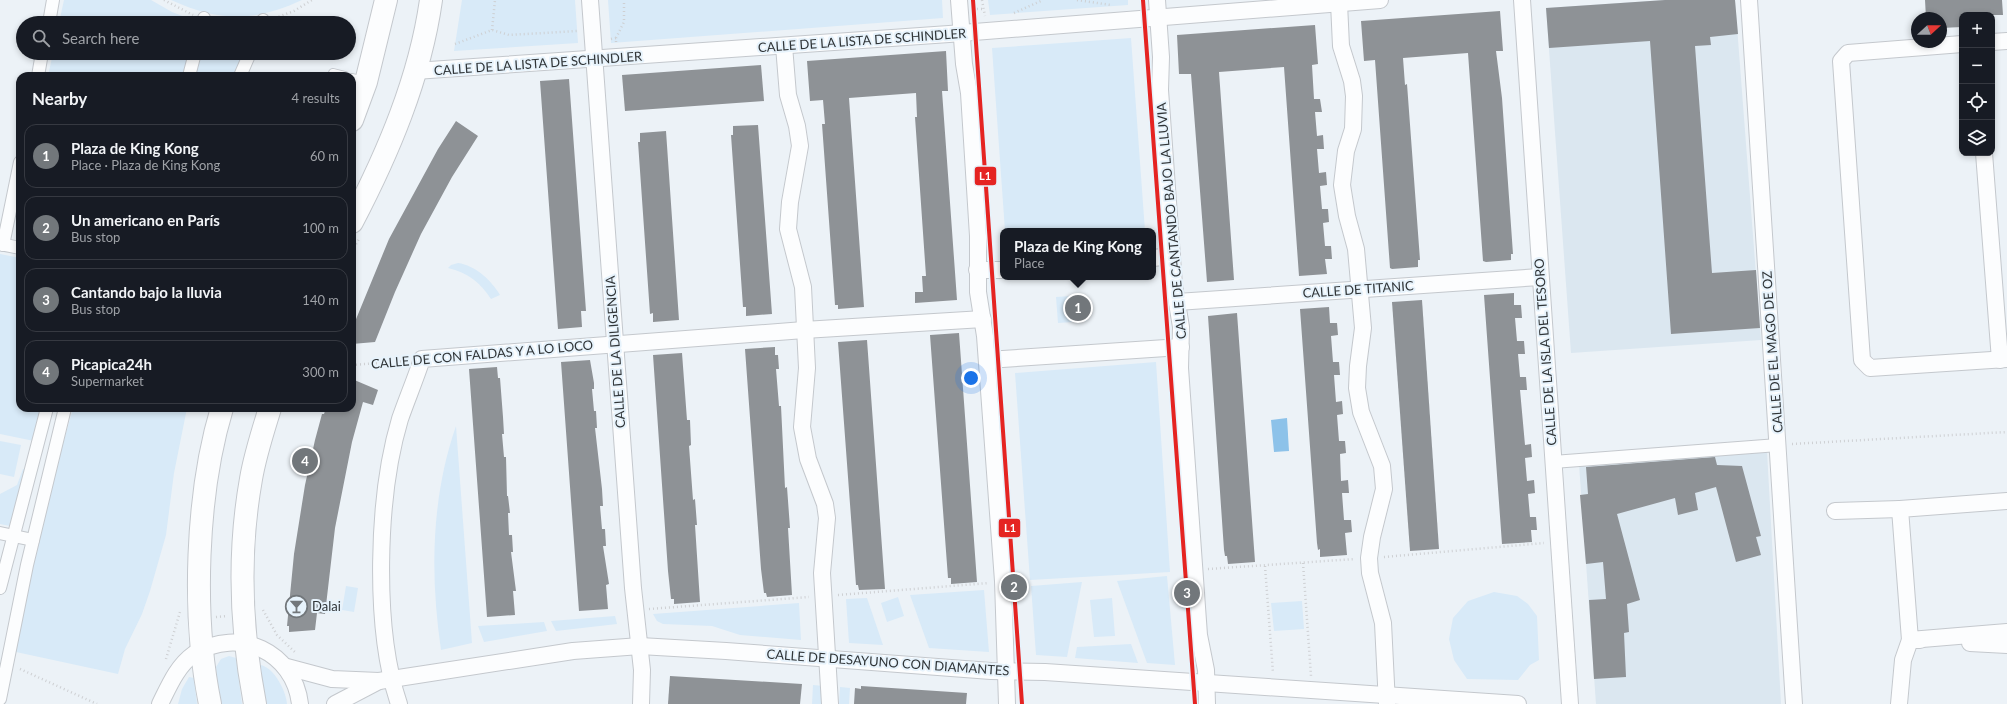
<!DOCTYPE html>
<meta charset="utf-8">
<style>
body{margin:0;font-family:Lato,sans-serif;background:#242831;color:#f1f3f6}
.controls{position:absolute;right:12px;top:12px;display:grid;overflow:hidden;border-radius:8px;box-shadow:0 2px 6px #0003}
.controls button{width:36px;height:36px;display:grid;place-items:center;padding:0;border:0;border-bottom:1px solid #363941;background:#171b24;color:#f1f3f6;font:20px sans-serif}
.compass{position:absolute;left:1911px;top:12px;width:36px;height:36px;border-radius:50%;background:#171b24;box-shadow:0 2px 6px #0003;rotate:69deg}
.you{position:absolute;left:971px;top:378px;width:14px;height:14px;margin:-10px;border:3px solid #fff;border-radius:50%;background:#1a73e8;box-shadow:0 0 0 6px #1a73e833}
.badge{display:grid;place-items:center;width:26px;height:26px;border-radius:50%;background:#72777b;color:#fff;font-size:13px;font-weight:700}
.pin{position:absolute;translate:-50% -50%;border:2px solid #fff;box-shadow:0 1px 4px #0006}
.popup{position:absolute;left:1000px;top:228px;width:156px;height:52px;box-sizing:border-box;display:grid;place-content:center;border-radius:8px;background:#171b24;filter:drop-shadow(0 1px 3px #0005);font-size:13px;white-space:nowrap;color:#9ea1a6}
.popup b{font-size:15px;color:#f1f3f6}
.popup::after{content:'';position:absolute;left:50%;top:100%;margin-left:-8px;border:8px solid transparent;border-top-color:#171b24}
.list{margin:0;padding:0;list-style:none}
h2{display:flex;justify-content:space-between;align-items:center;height:52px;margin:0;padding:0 16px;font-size:17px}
h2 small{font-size:13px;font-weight:400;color:#9ea1a6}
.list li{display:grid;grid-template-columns:26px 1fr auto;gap:12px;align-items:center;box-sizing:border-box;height:64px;margin:0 8px 8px;padding:0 8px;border:1px solid #363941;border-radius:12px}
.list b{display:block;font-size:15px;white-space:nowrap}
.list p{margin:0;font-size:13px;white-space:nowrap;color:#9ea1a6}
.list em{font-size:13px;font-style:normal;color:#9ea1a6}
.icon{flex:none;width:22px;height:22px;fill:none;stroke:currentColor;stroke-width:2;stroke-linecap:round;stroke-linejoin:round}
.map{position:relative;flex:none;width:2007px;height:704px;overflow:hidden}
.search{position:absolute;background:#171b24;box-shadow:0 2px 6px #0003;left:16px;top:16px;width:340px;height:44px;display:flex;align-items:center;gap:10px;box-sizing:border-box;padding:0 14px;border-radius:22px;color:#9ea1a6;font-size:15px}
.panel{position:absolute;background:#171b24;box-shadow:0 2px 6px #0003;left:16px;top:72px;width:340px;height:340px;border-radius:12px}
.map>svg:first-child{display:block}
</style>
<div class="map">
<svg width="2007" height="704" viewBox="0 0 2007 704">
<rect width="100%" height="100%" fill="#ecf2f7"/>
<g fill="#dbe7f0">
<polygon points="1665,0 1735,0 1761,340 1571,353 1546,8"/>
<polygon points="1767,451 1781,704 1596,704 1579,464"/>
</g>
<g fill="#d8eaf8">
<polygon points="64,0 151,0 172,12 198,22 59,23"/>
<path d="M171,0H302C255,22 219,22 171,0Z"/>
<polygon points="462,0 575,0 578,43 454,51"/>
<polygon points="608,0 942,0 943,18 611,43"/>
<polygon points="988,0 1128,0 1128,5 990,15"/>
<polygon points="1131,38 1145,231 1005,231 992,48"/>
<polygon points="53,53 190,53 183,76 48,76"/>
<polygon points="201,53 245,53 236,76 194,76"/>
<polygon points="0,254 20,258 20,408 43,408 34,441 0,434"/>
<path d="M458,263C475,265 492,281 500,295L491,299C480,282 468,273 448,268L451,265Z"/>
<polygon points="1086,295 1087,321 1058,323 1056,297"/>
<polygon points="1156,362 1170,572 1030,580 1015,373"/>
<polygon points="73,408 187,408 174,473 166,535 150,591 142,614 125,649 118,674 16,652 42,520"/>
<path d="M456,426L472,643L441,650C430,575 431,498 456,426Z"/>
<polygon points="0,441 21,445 14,477 0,474"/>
<polygon points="23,469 26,470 10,526 0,524 0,494 17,485"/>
<polygon points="1167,576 1175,665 1147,663 1117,581"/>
<polygon points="1082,582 1067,657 1036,655 1031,586"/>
<polygon points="346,586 358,588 354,612 342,610"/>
<polygon points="984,590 989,652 929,648 910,595"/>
<polygon points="1494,592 1517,596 1528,604 1537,616 1539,660 1530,665 1518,680 1467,679 1454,660 1449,639 1453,618 1468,601"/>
<polygon points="898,597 904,616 887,622 881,603"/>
<polygon points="867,598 883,645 849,643 846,599"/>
<polygon points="1112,598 1115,636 1094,637 1090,600"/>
<polygon points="1302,601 1304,629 1274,631 1271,603"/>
<polygon points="799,603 801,640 740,635 712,626 663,624 657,621 653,614"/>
<polygon points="615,616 617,624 556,631 551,621"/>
<polygon points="544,622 547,631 484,642 478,626"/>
<polygon points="1131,644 1138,663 1075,658 1077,647"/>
<polygon points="229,656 236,658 242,704 220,704 216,667 221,659"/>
<path d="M260,665C274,667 286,691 287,704H265Z"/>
<polygon points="189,677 194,678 197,704 178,704 182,689"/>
<polygon points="813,685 823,686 822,704 812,704"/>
<polygon points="840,687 850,688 849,704 839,704"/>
</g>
<polygon fill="#8dc2e9" points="1287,418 1289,451 1274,452 1271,420"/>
<g fill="#8e9296">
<polygon points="1665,0 1735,0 1738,34 1710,37 1711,45 1695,46 1712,273 1756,270 1760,328 1671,334 1650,41 1549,48 1546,8"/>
<polygon points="1925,0 2002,0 2003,15 1962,15 1962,27 1941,28 1941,18 1926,18"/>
<polygon points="1500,11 1503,51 1496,51 1502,98 1513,254 1511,254 1511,260 1486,262 1483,261 1468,53 1403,58 1405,85 1407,84 1420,260 1418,260 1418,267 1392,269 1390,268 1375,60 1364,61 1361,21"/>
<polygon points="1315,25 1318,64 1312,65 1314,99 1320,99 1322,112 1315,112 1317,136 1323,135 1324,149 1317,149 1319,173 1326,172 1327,185 1320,186 1322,209 1328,209 1329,222 1323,223 1325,246 1331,246 1332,259 1325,259 1327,274 1299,276 1284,67 1219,72 1234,280 1207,282 1191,74 1179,74 1177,35"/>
<polygon points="946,51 948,91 942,91 957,300 915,303 915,292 923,292 922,276 926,276 915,117 917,117 916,93 849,98 864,307 838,309 838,305 835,305 834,290 822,124 825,124 823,100 810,101 807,61"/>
<polygon points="761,65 764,101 625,111 622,75"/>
<polygon points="569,79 586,311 581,311 582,327 558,329 540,81"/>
<polygon points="456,121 478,136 452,177 421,234 395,292 375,342 352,344 352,329 389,239 438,149"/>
<polygon points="758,125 772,314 746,316 746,307 743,307 731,135 733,135 733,126"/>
<polygon points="666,131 679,320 653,322 653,313 650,314 638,142 640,142 640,133"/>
<polygon points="1514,293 1514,305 1521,305 1522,318 1515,318 1517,341 1524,341 1525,354 1518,354 1520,377 1526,377 1527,390 1520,390 1525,445 1531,444 1532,457 1525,458 1527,481 1534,480 1535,493 1528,494 1530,517 1536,517 1537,530 1531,530 1532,542 1502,544 1484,295"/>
<polygon points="1422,300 1439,549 1410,551 1392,302"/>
<polygon points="1329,307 1330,323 1337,323 1338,335 1331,336 1333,362 1339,362 1340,375 1334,375 1336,402 1342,401 1343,414 1337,415 1339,441 1345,441 1346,453 1340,454 1341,481 1348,480 1349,493 1342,493 1344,520 1351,520 1352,532 1345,533 1347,555 1320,557 1320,549 1318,550 1317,543 1300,309"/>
<polygon points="1237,313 1255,562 1228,564 1227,556 1225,556 1224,550 1208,316"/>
<polygon points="959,333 977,582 951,584 951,578 948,578 930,335"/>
<polygon points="867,340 885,589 859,590 858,585 856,585 838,342"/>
<polygon points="775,347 775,355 778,355 779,369 776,369 779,406 781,406 785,488 787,487 790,528 788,528 792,595 767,597 766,593 764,593 761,569 745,349"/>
<polygon points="682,353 687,420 690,420 691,445 689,446 693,500 695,499 697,525 695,525 700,602 674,604 674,599 671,599 668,571 653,355"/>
<polygon points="590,360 594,383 594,389 592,389 594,411 596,411 597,428 595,428 602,489 603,506 600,506 602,529 605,529 606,546 603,546 609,584 606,585 608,609 579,611 561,362"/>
<polygon points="497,367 498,378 500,378 503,417 504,434 502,434 504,457 506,457 507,496 508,496 510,513 508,513 509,535 512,535 513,552 511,552 516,591 513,591 515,615 487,617 469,369"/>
<polygon points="352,379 378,390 373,405 363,402 352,442 335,528 325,614 317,613 315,630 289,632 289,626 287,626 294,554 305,485 315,440 322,414 324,414 326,408 352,408"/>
<polygon points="1715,457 1717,465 1742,466 1761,536 1756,537 1761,555 1736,562 1716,487 1695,493 1698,510 1678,515 1675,498 1617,514 1640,600 1627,604 1629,632 1624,633 1626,677 1594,679 1589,600 1606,599 1603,562 1586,564 1580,495 1588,494 1586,467"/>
<polygon points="670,676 802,684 800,704 668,704"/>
<polygon points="861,686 967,693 966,704 854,704 855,688 861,689"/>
</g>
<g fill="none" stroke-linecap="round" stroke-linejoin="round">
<defs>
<g id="service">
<polyline points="333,73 345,76"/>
<polyline points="352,78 365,81"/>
</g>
<g id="pedestrian">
<polyline points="49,23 53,0"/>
<polyline points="203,23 204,18"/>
<polyline points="262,23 263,20"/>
<polyline points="38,76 42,53"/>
<polyline points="189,76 195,53"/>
<polyline points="240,76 250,53"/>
<polyline points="0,244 20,248"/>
<polyline points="3,245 20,162"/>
<polyline points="1553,462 1778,445"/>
<polyline points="0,533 33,540"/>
<polyline points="0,588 47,408"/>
<polyline points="0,699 27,565 65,408"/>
</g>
<g id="minor">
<polyline points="590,0 633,588 642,670 641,704"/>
<polyline points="959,0 964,64 969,93 978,236 978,292 985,336 1003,581 1007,704"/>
<polyline points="1157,0 1161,57 1160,90 1174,285 1181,327 1180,368 1199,635 1206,670 1207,704"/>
<polyline points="1522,0 1570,704"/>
<polyline points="1749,0 1794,704"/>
<polyline points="1339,3 1341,46 1352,81 1354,96 1353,129 1346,151 1342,185 1347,216 1356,249 1363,328 1358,366 1357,388 1361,412 1382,466 1384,489 1372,537 1369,558 1370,573 1383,623 1387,704"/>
<polyline points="1992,42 2007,41"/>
<polyline points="1962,44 1848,53 1841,61 1862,360 1870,368 2007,359"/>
<polyline points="784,46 788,95 797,126 800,146 790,202 788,229 803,287 807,368 802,427 808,459 825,504 827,518 822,573 830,704"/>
<polyline points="415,71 949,34 1380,0"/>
<polyline points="1984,153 2000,360"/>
<polyline points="1153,258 1172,256"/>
<polyline points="977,270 1003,270"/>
<polyline points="1177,302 1540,277"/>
<polyline points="987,360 1181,347"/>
<polyline points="2007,501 1900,509 1910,640 2007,632"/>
<polyline points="1835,511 1900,509"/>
<polyline points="1970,643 2007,645"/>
<polyline points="287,667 332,679 379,681 573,651 640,646 726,651 991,671 1045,672 1518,704"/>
<path d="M160,704C169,686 177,666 194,654C239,626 294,652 300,704"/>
<polyline points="335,704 379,681"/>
<path d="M399,704C373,628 377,496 400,419C407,399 415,380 422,359L804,330L983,319"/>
<polyline points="1899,704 1903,660 1910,640 1920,640"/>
</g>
<g id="secondary">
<polyline points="352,120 366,82 386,0"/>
<path d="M352,222C388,153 420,78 431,0"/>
<path d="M210,704C192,616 196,494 222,408"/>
<path d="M255,704C241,631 238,552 251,479C255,455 263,431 270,408"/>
</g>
</defs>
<use href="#service" stroke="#c4c8cd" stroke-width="10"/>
<use href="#pedestrian" stroke="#c4c8cd" stroke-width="14"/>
<use href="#minor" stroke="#c4c8cd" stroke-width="18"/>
<use href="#secondary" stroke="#c4c8cd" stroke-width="24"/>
<g stroke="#ced0d3" stroke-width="2.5" stroke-dasharray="1 3" stroke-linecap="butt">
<polyline points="164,0 193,15"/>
<polyline points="982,0 985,16"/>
<polyline points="1077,0 1111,5"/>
<polyline points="973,9 983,9"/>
<polyline points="1014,13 1043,0"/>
<polyline points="275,18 294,11 312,0"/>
<polyline points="216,20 250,23"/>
<polyline points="492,30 495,0"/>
<polyline points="611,39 616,38"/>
<polyline points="616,42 616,38 624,22 624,0"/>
<polyline points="455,44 492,30 509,35 577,31"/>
<polyline points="352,251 359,239"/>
<polyline points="352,365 405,361"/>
<polyline points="1792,444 2007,432"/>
<polyline points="1384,557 1544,543"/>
<polyline points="1303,563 1311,676"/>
<polyline points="1265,566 1273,673"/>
<polyline points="1208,569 1355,559"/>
<polyline points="838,595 989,583"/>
<polyline points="649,609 809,597"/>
<polyline points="263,610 277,635 296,653"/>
<polyline points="216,617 227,616"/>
<polyline points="166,659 180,612"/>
<polyline points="20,669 97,704"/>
</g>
<use href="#service" stroke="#fcfdfe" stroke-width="8"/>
<use href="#pedestrian" stroke="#fcfdfe" stroke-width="12"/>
<use href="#minor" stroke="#fcfdfe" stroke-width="16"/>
<use href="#secondary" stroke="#fcfdfe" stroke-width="22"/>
<defs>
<g id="tram-1">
<polyline points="973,0 1022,704"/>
<polyline points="1143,0 1195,704"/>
</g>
</defs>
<use href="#tram-1" stroke="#e7f3fc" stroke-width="7"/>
<use href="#tram-1" stroke="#e52422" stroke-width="4"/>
</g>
<defs>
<symbol id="bar-ring" viewBox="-11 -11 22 22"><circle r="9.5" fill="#e7f3fc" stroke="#72777b" stroke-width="1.5"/><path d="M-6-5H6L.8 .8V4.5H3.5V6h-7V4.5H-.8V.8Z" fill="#72777b"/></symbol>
</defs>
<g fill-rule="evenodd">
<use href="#bar-ring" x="284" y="594" width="25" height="25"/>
</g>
<g text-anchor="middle" stroke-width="4" stroke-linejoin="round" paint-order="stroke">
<g font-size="13" fill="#303538" stroke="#e7f3fc">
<text transform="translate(862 40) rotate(-4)" y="5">CALLE DE LA LISTA DE SCHINDLER</text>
<text transform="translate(538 63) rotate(-4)" y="5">CALLE DE LA LISTA DE SCHINDLER</text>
<text transform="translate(1171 221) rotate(-95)" y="5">CALLE DE CANTANDO BAJO LA LLUVIA</text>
<text transform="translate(1358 289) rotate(-4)" y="5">CALLE DE TITANIC</text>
<text transform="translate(615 352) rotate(-94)" y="5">CALLE DE LA DILIGENCIA</text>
<text transform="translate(1545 352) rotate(-94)" y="5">CALLE DE LA ISLA DEL TESORO</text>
<text transform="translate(1772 352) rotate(-94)" y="5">CALLE DE EL MAGO DE OZ</text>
<text transform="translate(482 354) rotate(-5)" y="5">CALLE DE CON FALDAS Y A LO LOCO</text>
<text transform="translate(888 662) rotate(4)" y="5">CALLE DE DESAYUNO CON DIAMANTES</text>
</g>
<g font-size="13" fill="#303538" stroke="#e7f3fc" text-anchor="start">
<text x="312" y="611">Dalai</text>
</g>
</g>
<g stroke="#e7f3fc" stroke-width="1.5">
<rect x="974" y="166" width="23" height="20" rx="4" fill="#e52422"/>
<rect x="998" y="518" width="23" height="20" rx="4" fill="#e52422"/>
</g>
<g font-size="11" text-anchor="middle" font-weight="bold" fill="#fff">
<text x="985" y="180">L1</text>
<text x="1010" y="532">L1</text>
</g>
</svg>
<div class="controls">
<button>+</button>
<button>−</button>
<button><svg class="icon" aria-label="locate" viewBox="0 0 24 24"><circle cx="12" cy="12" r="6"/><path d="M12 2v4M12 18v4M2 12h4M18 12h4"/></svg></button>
<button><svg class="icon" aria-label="layers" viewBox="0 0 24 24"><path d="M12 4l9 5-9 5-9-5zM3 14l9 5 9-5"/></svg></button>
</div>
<svg class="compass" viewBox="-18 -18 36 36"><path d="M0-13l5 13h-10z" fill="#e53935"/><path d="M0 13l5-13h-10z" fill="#9ea1a6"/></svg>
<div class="you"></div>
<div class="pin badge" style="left:1078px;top:308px">1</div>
<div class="popup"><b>Plaza de King Kong</b>Place</div>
<div class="pin badge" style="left:1014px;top:587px">2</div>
<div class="pin badge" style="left:1187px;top:593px">3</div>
<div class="pin badge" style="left:305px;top:461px">4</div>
<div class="search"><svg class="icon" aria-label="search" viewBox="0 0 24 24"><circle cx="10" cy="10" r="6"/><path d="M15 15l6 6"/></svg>Search here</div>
<section class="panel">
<h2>Nearby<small>4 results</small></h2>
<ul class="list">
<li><span class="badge">1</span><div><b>Plaza de King Kong</b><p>Place · Plaza de King Kong</p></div><em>60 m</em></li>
<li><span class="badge">2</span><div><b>Un americano en París</b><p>Bus stop</p></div><em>100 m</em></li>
<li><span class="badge">3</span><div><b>Cantando bajo la lluvia</b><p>Bus stop</p></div><em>140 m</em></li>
<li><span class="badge">4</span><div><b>Picapica24h</b><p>Supermarket</p></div><em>300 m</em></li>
</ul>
</section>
</div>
